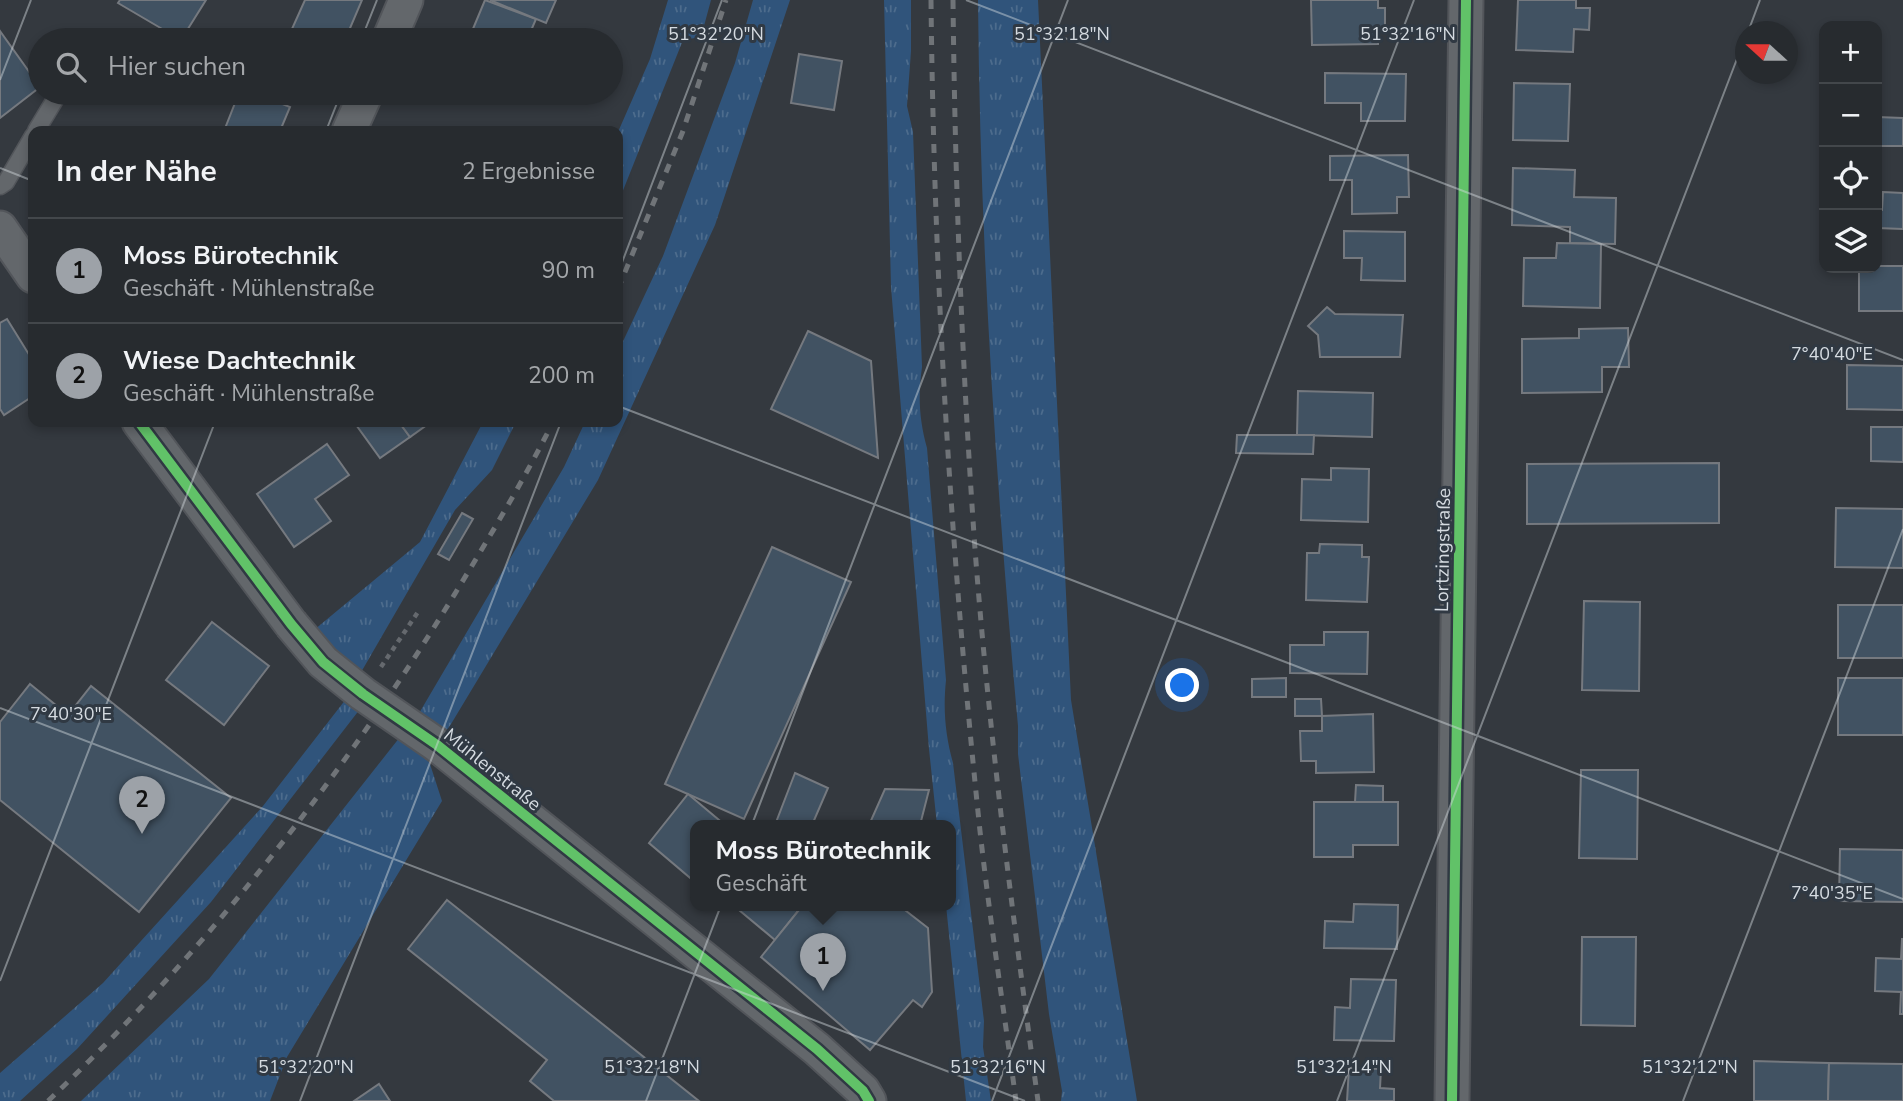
<!DOCTYPE html>
<html lang="de">
<meta charset="utf-8">
<style>
body{margin:0;font-family:"Nunito Sans",sans-serif;background:#2f3337;color:#f1f3f6}
.controls{position:absolute;right:21px;top:21px;display:grid;overflow:hidden;border-radius:14px;box-shadow:0 4px 10px #0003}
.controls button{width:63px;height:63px;display:grid;place-items:center;padding:0;border:0;border-bottom:2px solid #43474b;background:#272b2f;color:#f1f3f6;font:35px sans-serif}
.compass{position:absolute;left:1735px;top:21px;width:63px;height:63px;border-radius:50%;background:#272b2f;box-shadow:0 4px 10px #0003;rotate:291deg}
.you{position:absolute;left:1183px;top:686px;width:24px;height:24px;margin:-18px;border:5px solid #fff;border-radius:50%;background:#1a73e8;box-shadow:0 0 0 10px #1a73e833}
.badge{display:grid;place-items:center;width:46px;height:46px;border-radius:50%;background:#9da2a8;color:#111;font-size:23px;font-weight:700}
.pin{position:absolute;translate:-50% -58px;filter:drop-shadow(0 2px 4px #0008)}
.pin::after{content:'';position:absolute;top:37px;width:24px;height:21px;background:inherit;clip-path:polygon(0 0,100% 0,50% 100%)}
.popup{position:absolute;left:690px;top:820px;width:266px;height:91px;box-sizing:border-box;display:grid;place-content:center;border-radius:14px;background:#272b2f;filter:drop-shadow(0 2px 5px #0005);font-size:23px;white-space:nowrap;color:#a4a7aa}
.popup b{font-size:26px;color:#f1f3f6}
.popup::after{content:'';position:absolute;left:50%;top:100%;margin-left:-14px;border:14px solid transparent;border-top-color:#272b2f}
.list{margin:0;padding:0;list-style:none}
h2{display:flex;justify-content:space-between;align-items:center;height:91px;margin:0;padding:0 28px;font-size:30px}
h2 small{font-size:23px;font-weight:400;color:#a4a7aa}
.list li{display:grid;grid-template-columns:46px 1fr auto;gap:21px;align-items:center;box-sizing:border-box;height:105px;padding:0 28px;border-top:2px solid #43474b}
.list b{display:block;font-size:26px;white-space:nowrap}
.list p{margin:0;font-size:23px;white-space:nowrap;color:#a4a7aa}
.list em{font-size:23px;font-style:normal;color:#a4a7aa}
.icon{flex:none;width:38px;height:38px;fill:none;stroke:currentColor;stroke-width:2;stroke-linecap:round;stroke-linejoin:round}
.map{position:relative;flex:none;width:1903px;height:1101px;overflow:hidden}
.search{position:absolute;background:#272b2f;box-shadow:0 4px 10px #0003;left:28px;top:28px;width:595px;height:77px;display:flex;align-items:center;gap:18px;box-sizing:border-box;padding:0 24px;border-radius:38px;color:#a4a7aa;font-size:26px}
.panel{position:absolute;background:#272b2f;box-shadow:0 4px 10px #0003;left:28px;top:126px;width:595px;height:301px;border-radius:14px}
.map>svg:first-child{display:block}
</style>
<div class="map">
<svg width="1903" height="1101" viewBox="0 0 1903 1101">
<defs>
<pattern id="grass-tufts" width="24" height="20" patternUnits="userSpaceOnUse" patternTransform="scale(1.75)"><rect width="24" height="20" fill="#30547b"/><path d="M3 7l-1-3M5 7V3M7 7l1-3M15 17l-1-3M17 17v-4M19 17l1-3" fill="none" stroke="#4d6c8d"/></pattern>
</defs>
<rect width="100%" height="100%" fill="#34393f"/>
<g fill="url(#grass-tufts)">
<polygon points="668,0 711,0 701,37 683,40 618,203 618,132 650,59"/>
<polygon points="753,0 790,0 715,225 598,480 445,734 418,715 564,467 585,422 618,422 618,352 663,256 735,63"/>
<path d="M884,0H911V51L907,106L913,132L922,367C918,396 919,419 927,448L946,680C943,709 945,734 953,763L984,1021L983,1047L991,1101H966L946,905H951V825H937L929,749L891,287Z"/>
<path d="M978,0H1038L1071,700L1137,1101H1061L1062,1091L1049,1014L1018,754V726C996,484 980,243 978,0Z"/>
<polygon points="483,422 516,422 492,470 455,510 360,674 349,666 314,630 420,542"/>
<polygon points="346,699 360,709 211,902 77,1049 20,1101 0,1101 0,1073 103,983 263,806"/>
<polygon points="400,737 428,758 442,801 287,1057 270,1101 81,1101 209,979"/>
</g>
<g fill="#415262" stroke="#75797f" stroke-width="2">
<polygon points="120,0 206,0 181,40 118,3"/>
<polygon points="305,0 362,0 345,40 287,40"/>
<polygon points="485,0 536,19 527,40 480,40 470,36"/>
<polygon points="490,0 556,0 546,23"/>
<polygon points="1311,0 1378,0 1378,8 1385,8 1385,29 1378,28 1378,44 1312,45"/>
<polygon points="1518,0 1576,0 1576,8 1590,8 1589,30 1574,29 1573,52 1516,50"/>
<polygon points="0,31 40,87 0,118"/>
<polygon points="799,54 842,61 834,110 791,103"/>
<polygon points="1325,73 1406,74 1405,121 1361,121 1361,103 1325,103"/>
<polygon points="1514,83 1570,84 1568,141 1513,140"/>
<polygon points="239,93 255,93 290,107 280,131 224,131"/>
<polygon points="1877,117 1903,118 1903,146 1877,146"/>
<polygon points="1408,155 1409,197 1397,197 1397,213 1352,214 1352,180 1330,180 1330,156"/>
<polygon points="1513,168 1575,170 1574,197 1616,198 1615,244 1570,243 1570,227 1512,225"/>
<polygon points="1883,192 1903,193 1903,229 1877,228 1877,210 1882,210"/>
<polygon points="1344,231 1405,232 1405,281 1361,280 1362,258 1344,258"/>
<polygon points="1557,243 1601,244 1600,308 1523,306 1524,258 1556,258"/>
<polygon points="1877,266 1903,266 1903,311 1859,311 1859,268"/>
<polygon points="1327,307 1335,314 1403,315 1400,357 1320,357 1318,335 1308,326"/>
<polygon points="7,319 33,361 33,396 4,415 0,409 0,323"/>
<polygon points="1628,328 1629,367 1602,367 1602,392 1522,393 1522,339 1579,338 1579,329"/>
<polygon points="808,331 871,361 878,458 771,409"/>
<polygon points="1847,365 1903,366 1903,410 1847,409"/>
<polygon points="1298,391 1373,393 1372,437 1297,435"/>
<polygon points="354,422 399,422 410,437 380,458"/>
<polygon points="399,422 431,422 410,437"/>
<polygon points="1871,427 1903,427 1903,462 1871,461"/>
<polygon points="1237,435 1314,435 1313,454 1236,453"/>
<polygon points="327,444 349,475 315,499 331,521 294,547 257,494"/>
<polygon points="1719,463 1719,523 1527,524 1527,464"/>
<polygon points="1331,468 1369,469 1368,522 1301,520 1302,479 1331,480"/>
<polygon points="1836,508 1903,509 1903,568 1835,567"/>
<polygon points="462,513 473,519 449,560 438,554"/>
<polygon points="1320,544 1362,545 1362,557 1369,557 1367,602 1306,600 1307,553 1319,553"/>
<polygon points="772,547 851,582 744,819 665,784"/>
<polygon points="1584,601 1640,602 1639,691 1582,690"/>
<rect x="1838" y="605" width="65" height="53"/>
<polygon points="212,622 269,666 224,725 166,680"/>
<polygon points="1324,632 1368,632 1367,674 1290,673 1290,645 1324,645"/>
<polygon points="1286,678 1286,697 1252,697 1252,679"/>
<rect x="1838" y="678" width="65" height="57"/>
<polygon points="30,684 68,715 91,686 231,798 139,912 0,800 0,722"/>
<polygon points="1295,699 1321,699 1322,716 1295,716"/>
<polygon points="1373,714 1374,772 1316,773 1316,761 1301,761 1300,731 1322,731 1322,716"/>
<polygon points="1581,770 1638,770 1637,859 1579,858"/>
<polygon points="795,773 828,788 812,825 775,825"/>
<polygon points="1356,785 1383,786 1383,803 1355,802"/>
<polygon points="885,789 929,790 920,825 869,825"/>
<polygon points="688,794 725,825 695,825 695,882 649,843"/>
<polygon points="1314,802 1398,802 1398,845 1353,845 1353,857 1314,857"/>
<polygon points="1840,849 1903,850 1903,902 1839,901"/>
<polygon points="447,900 699,1101 554,1101 530,1081 547,1060 408,949"/>
<polygon points="1354,904 1398,905 1397,949 1324,948 1325,921 1353,922"/>
<polygon points="733,905 799,905 801,907 775,940"/>
<polygon points="803,905 901,905 901,907 928,928 932,992 922,1007 913,1000 870,1050 761,957"/>
<polygon points="1582,937 1636,937 1635,1026 1581,1025"/>
<polygon points="1902,939 1903,939 1903,1014 1900,1014 1901,992 1875,991 1876,958 1901,959"/>
<polygon points="1351,979 1396,980 1394,1041 1334,1040 1335,1007 1350,1008"/>
<polygon points="1754,1061 1829,1063 1828,1101 1754,1101"/>
<polygon points="1829,1063 1903,1064 1903,1101 1828,1101"/>
<polygon points="1349,1068 1381,1069 1380,1088 1394,1089 1394,1101 1347,1101"/>
<polygon points="379,1084 390,1101 354,1101"/>
</g>
<g fill="none" stroke-linecap="round" stroke-linejoin="round">
<defs>
<g id="service">
<polyline points="36,131 59,93"/>
<polyline points="0,186 6,182 33,136"/>
</g>
<g id="minor">
<polyline points="389,40 406,0"/>
<polyline points="349,131 366,93"/>
<polyline points="0,228 33,276"/>
<polyline points="139,422 291,624"/>
<polyline points="437,745 817,1049 863,1091 869,1101"/>
<polyline points="1452,1101 1466,0"/>
</g>
</defs>
<use href="#service" stroke="#52555a" stroke-width="19"/>
<use href="#minor" stroke="#52555a" stroke-width="37"/>
<polyline stroke="#65696e" stroke-width="4.5" stroke-dasharray="5 5" stroke-linecap="butt" points="381,667 418,612"/>
<use href="#service" stroke="#63676b" stroke-width="16"/>
<use href="#minor" stroke="#63676b" stroke-width="33"/>
<g stroke="#707478" stroke-width="5" stroke-dasharray="9 9" stroke-linecap="butt">
<path d="M931,0C934,278 951,555 980,831C990,921 1004,1011 1016,1101"/>
<path d="M953,0C955,183 962,366 975,549C989,734 1013,918 1038,1101"/>
<polyline points="618,289 683,131 726,0"/>
<path d="M48,1101C206,951 342,778 456,592C490,536 524,480 553,422"/>
</g>
<defs>
<polyline id="minor-bridge" points="291,624 323,662 363,694 437,745"/>
</defs>
<use href="#minor-bridge" stroke="#52555a" stroke-width="37" stroke-linecap="butt"/>
<use href="#minor-bridge" stroke="#63676b" stroke-width="33"/>
<defs>
<g id="cycleway">
<polyline points="139,422 291,624 323,662 363,694 437,745 817,1049 863,1091 869,1101"/>
<polyline points="1452,1101 1466,0"/>
</g>
</defs>
<use href="#cycleway" stroke="#303943" stroke-width="15"/>
<use href="#cycleway" stroke="#61c268" stroke-width="10"/>
</g>
<path fill="none" stroke="#d5dbe1" stroke-width="2" stroke-opacity="0.45" d="M966,0L1903,360M1748,32L1760,0M361,40L377,0M0,80L31,0M326,131L341,93M0,168L33,181M618,273L722,0M618,406L1903,899M0,708L1025,1101M0,981L215,422M300,1101L561,422M646,1101L1068,0M992,1101L1414,0M1337,1101L1745,38M1683,1101L1903,529"/>
<g text-anchor="middle" stroke-width="6" stroke-linejoin="round" paint-order="stroke">
<g font-size="19" fill="#d5dbe1" stroke="#303943">
<text transform="translate(1442 550) rotate(-89)" y="7">Lortzingstraße</text>
<text transform="translate(493 769) rotate(39)" y="7">Mühlenstraße</text>
</g>
</g>
<g font-size="18" text-anchor="middle" fill="#d5dbe1" stroke="#303943" stroke-width="6" stroke-linejoin="round" paint-order="stroke">
<text x="716" y="40">51°32'20"N</text>
<text x="1062" y="40">51°32'18"N</text>
<text x="1408" y="40">51°32'16"N</text>
<text x="1832" y="360">7°40'40"E</text>
<text x="71" y="720">7°40'30"E</text>
<text x="1832" y="899">7°40'35"E</text>
<text x="306" y="1073">51°32'20"N</text>
<text x="652" y="1073">51°32'18"N</text>
<text x="998" y="1073">51°32'16"N</text>
<text x="1344" y="1073">51°32'14"N</text>
<text x="1690" y="1073">51°32'12"N</text>
</g>
</svg>
<div class="controls">
<button>+</button>
<button>−</button>
<button><svg class="icon" aria-label="locate" viewBox="0 0 24 24"><circle cx="12" cy="12" r="6"/><path d="M12 2v4M12 18v4M2 12h4M18 12h4"/></svg></button>
<button><svg class="icon" aria-label="layers" viewBox="0 0 24 24"><path d="M12 4l9 5-9 5-9-5zM3 14l9 5 9-5"/></svg></button>
</div>
<svg class="compass" viewBox="-18 -18 36 36"><path d="M0-13l5 13h-10z" fill="#e53935"/><path d="M0 13l5-13h-10z" fill="#a4a7aa"/></svg>
<div class="you"></div>
<div class="pin badge" style="left:823px;top:991px">1</div>
<div class="popup"><b>Moss Bürotechnik</b>Geschäft</div>
<div class="pin badge" style="left:142px;top:834px">2</div>
<div class="search"><svg class="icon" aria-label="search" viewBox="0 0 24 24"><circle cx="10" cy="10" r="6"/><path d="M15 15l6 6"/></svg>Hier suchen</div>
<section class="panel">
<h2>In der Nähe<small>2 Ergebnisse</small></h2>
<ul class="list">
<li><span class="badge">1</span><div><b>Moss Bürotechnik</b><p>Geschäft · Mühlenstraße</p></div><em>90 m</em></li>
<li><span class="badge">2</span><div><b>Wiese Dachtechnik</b><p>Geschäft · Mühlenstraße</p></div><em>200 m</em></li>
</ul>
</section>
</div>
